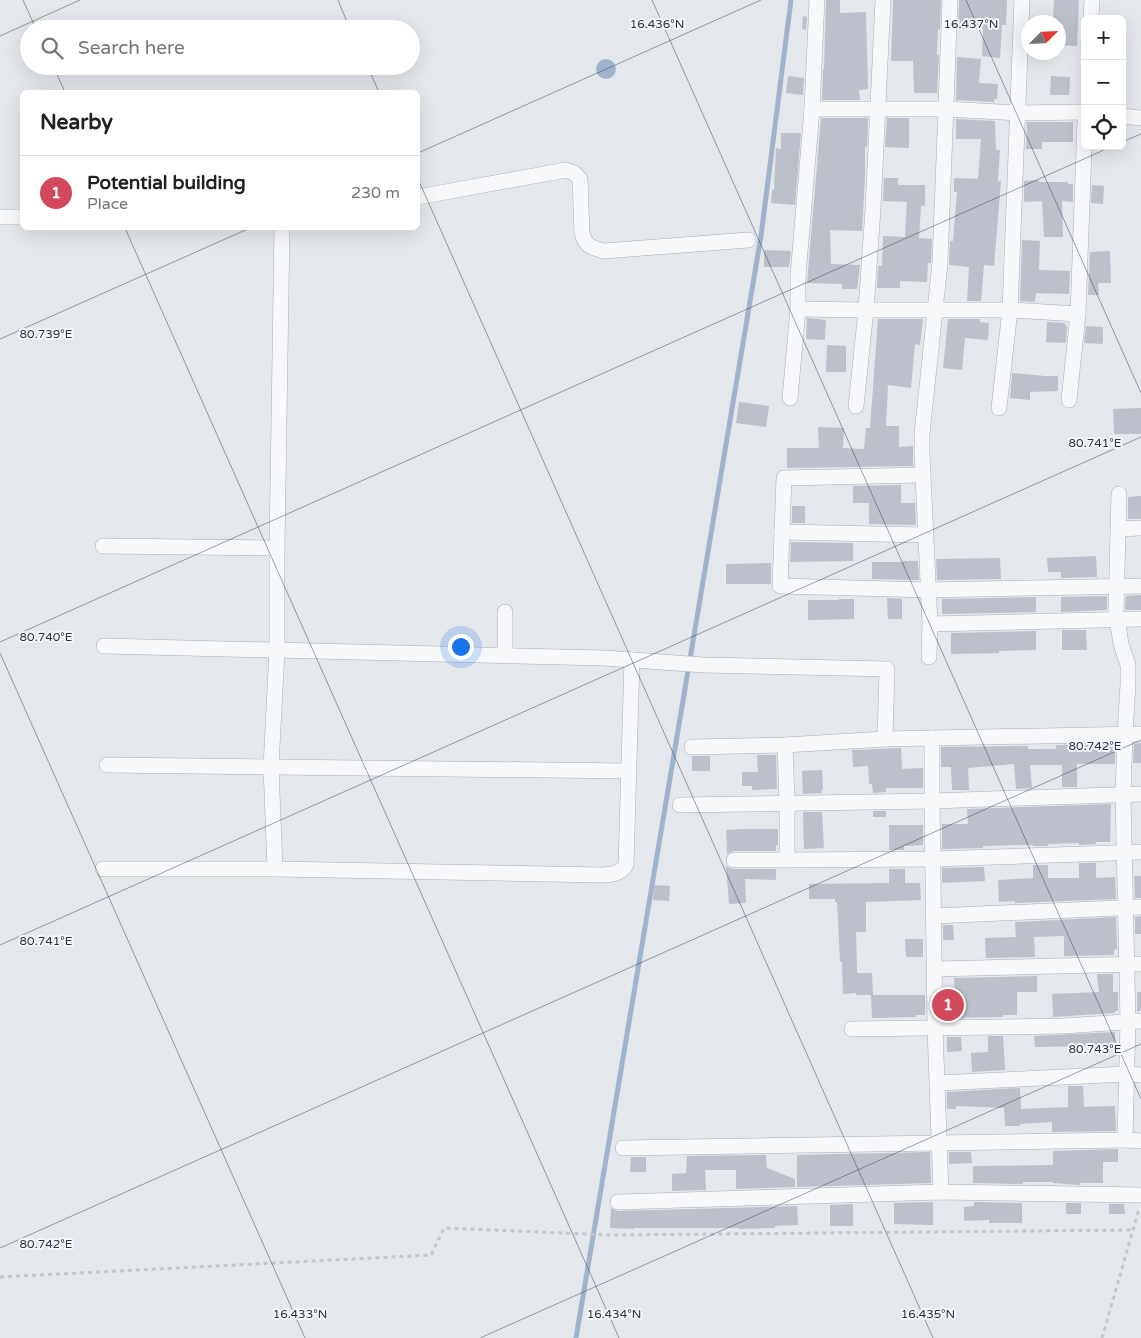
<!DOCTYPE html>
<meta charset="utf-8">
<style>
body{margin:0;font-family:"Varela Round",sans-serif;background:#f2f2f2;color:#202124}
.controls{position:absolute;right:15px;top:15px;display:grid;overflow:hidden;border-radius:8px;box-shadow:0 5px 20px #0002}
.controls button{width:45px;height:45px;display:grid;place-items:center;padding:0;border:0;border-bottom:1px solid #e0e0e0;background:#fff;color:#202124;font:25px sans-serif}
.compass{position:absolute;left:1021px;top:15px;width:45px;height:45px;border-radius:50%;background:#fff;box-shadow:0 5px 20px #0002;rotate:66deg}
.you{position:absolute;left:460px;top:646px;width:18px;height:18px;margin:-12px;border:4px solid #fff;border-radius:50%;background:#1a73e8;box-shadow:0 0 0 8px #1a73e833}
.badge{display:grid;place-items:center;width:32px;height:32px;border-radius:50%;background:#d1495b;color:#fff;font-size:16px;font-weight:700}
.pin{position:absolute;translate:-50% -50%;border:2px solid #fff;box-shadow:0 1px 5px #0006}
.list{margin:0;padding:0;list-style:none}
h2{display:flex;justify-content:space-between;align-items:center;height:65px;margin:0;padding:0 20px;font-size:21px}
h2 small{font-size:16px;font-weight:400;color:#757577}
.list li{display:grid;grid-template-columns:32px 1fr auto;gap:15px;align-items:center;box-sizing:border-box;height:75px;padding:0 20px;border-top:1px solid #e0e0e0}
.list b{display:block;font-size:19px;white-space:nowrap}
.list p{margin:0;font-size:16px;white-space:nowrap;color:#757577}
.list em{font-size:16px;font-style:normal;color:#757577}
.icon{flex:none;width:28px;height:28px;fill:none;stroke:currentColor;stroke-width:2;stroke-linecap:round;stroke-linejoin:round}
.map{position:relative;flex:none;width:1141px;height:1338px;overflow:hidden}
.search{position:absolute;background:#fff;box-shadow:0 5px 20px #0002;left:20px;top:20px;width:400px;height:55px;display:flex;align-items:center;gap:12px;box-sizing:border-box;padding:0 18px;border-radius:28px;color:#757577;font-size:19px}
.panel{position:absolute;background:#fff;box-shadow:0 5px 20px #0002;left:20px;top:90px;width:400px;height:140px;border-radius:8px}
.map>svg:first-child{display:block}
</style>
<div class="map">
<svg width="1141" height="1338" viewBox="0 0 1141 1338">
<rect width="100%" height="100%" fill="#e4e7ec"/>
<circle fill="#9fb4cc" cx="606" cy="69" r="10"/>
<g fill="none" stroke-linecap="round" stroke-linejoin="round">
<polyline stroke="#9fb4cc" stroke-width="5" points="576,1338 761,236 791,0"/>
</g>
<g fill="#bbc0ca">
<polygon points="826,0 840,0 840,13 866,12 868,89 859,90 860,100 822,100 823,69 824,69"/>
<polygon points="893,0 941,0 940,29 938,29 937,55 939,55 937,93 914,93 913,61 891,61"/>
<polygon points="959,0 1007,0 1006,25 1002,25 1000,58 982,56 983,29 958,29"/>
<polygon points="1054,0 1079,0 1077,46 1058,45 1058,22 1053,22"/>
<polygon points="803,16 807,17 806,30 802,29"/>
<polygon points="957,57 981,59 979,83 998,84 997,99 994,99 994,102 956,100"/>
<polygon points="788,76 804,78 803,95 786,93"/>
<polygon points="1051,76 1070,77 1069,95 1050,95"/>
<polygon points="821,118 868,118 867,147 865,147 865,177 862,231 830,230 831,264 860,265 857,289 842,289 842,284 807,283"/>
<polygon points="887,118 909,118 909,148 885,147"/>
<polygon points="956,119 995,121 996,150 1000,150 998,181 1001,181 994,266 984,265 981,301 967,301 969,267 949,265 950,241 953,241 957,192 954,192 954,178 978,179 981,139 956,139"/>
<polygon points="1027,122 1073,122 1073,142 1042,142 1042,149 1026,149"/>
<polygon points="781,133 801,133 795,205 771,203 772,190 774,190 776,148 781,149"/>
<polygon points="884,178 898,178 898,185 925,185 925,206 921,206 919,238 932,239 931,263 928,263 927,282 900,281 900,288 877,288 878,266 882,266 883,236 905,237 907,202 883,201"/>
<polygon points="1039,180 1039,182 1068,182 1068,184 1073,184 1073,202 1062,201 1063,237 1044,237 1042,201 1024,202 1024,181"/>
<polygon points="1092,185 1104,186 1103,204 1091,203"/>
<polygon points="1022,240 1040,241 1039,270 1070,271 1069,294 1036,293 1035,302 1020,301"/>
<polygon points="764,250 791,251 789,267 764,267"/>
<polygon points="1110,251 1111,283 1098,283 1099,295 1088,295 1090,252"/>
<polygon points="807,318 826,320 825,340 806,339"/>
<polygon points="878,319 923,319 920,345 915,344 911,388 888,385 886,426 899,426 899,447 913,446 913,466 787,468 787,448 819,448 818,427 844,428 843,448 864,449 866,428 870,428"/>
<polygon points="948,319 980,319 980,322 989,323 988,340 965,338 962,370 943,368"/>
<polygon points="1047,322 1065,323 1065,325 1067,326 1066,343 1046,342"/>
<polygon points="1086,326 1103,327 1103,344 1084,343"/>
<polygon points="827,345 846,346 846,372 826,372"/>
<polygon points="1012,373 1045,376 1058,376 1058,391 1030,392 1030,400 1010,398"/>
<polygon points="739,402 769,406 766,427 736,423"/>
<polygon points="1141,408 1141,434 1114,434 1113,409"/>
<polygon points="901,485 901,503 915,503 916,525 869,524 869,503 853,503 853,486"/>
<polygon points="1141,496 1141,519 1128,519 1128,497"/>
<rect x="792" y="506" width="13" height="17"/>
<polygon points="791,542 853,543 853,561 790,562"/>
<polygon points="1096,556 1097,577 1061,578 1061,572 1048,572 1047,558"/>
<polygon points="1000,558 1001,579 937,580 936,559"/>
<polygon points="903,561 918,561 919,580 872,579 872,562 903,562"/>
<polygon points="771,563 771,584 726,584 726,564"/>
<polygon points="1141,595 1141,610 1125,610 1126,596"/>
<polygon points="1107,596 1107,610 1061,612 1061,597"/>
<polygon points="1036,597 1036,612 942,614 942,599"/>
<polygon points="887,598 902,599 902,619 888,619"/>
<polygon points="839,599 854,599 854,619 808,620 808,600 839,600"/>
<polygon points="1062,630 1086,630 1087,650 1062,650"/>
<polygon points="1036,631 1036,650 999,651 999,653 951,654 951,633"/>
<polygon points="1141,743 1141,763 1133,763 1134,744"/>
<polygon points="1115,744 1115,764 1077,764 1077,787 1062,787 1062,765 1030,765 1032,788 1016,789 1014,764 968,768 969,790 952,790 951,767 941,767 941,747 1028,746 1028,749 1056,749 1056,745"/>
<polygon points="901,748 902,769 923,768 923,788 886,788 886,792 873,793 872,784 869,784 868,766 853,767 852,750"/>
<polygon points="757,755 776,755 777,789 752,790 752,786 742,786 742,772 758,772"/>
<rect x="692" y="756" width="18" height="15"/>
<polygon points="822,770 823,790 821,790 822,793 803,794 802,771"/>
<polygon points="1111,804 1110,842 1096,842 1096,844 1079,845 1079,843 1048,844 1048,846 1033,846 1033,845 1017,845 983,846 983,848 942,849 942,824 968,824 967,809"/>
<rect x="873" y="811" width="13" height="6"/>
<polygon points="803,812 822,812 824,848 804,849"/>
<polygon points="889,825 923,825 923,845 904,846 904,850 889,850"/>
<polygon points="743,829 778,829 778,845 776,845 776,851 734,851 727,854 726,830"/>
<polygon points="1079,863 1096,863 1096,878 1115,877 1116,899 1015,903 1015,901 999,902 998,880 1033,878 1033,865 1048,865 1048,878 1079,878"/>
<polygon points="726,866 730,868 734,869 776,869 776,880 745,879 746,903 729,904"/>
<polygon points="984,867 985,881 942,883 942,868"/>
<polygon points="889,869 905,869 905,883 920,883 921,900 866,902 866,932 856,932 857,973 872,973 873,995 856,995 856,993 843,994 842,962 840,962 837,902 835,902 835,899 809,899 809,884 889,883"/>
<polygon points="1134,876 1141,876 1141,898 1135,898"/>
<polygon points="654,885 670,886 669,901 653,900"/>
<polygon points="1141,916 1141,934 1135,934 1135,917"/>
<polygon points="1116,917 1117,949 1114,950 1114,955 1064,956 1064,936 1034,937 1035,957 986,958 985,938 1016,937 1015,922"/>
<polygon points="943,925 953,925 954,940 943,940"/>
<polygon points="905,939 923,939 923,957 906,957"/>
<polygon points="1097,974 1113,974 1113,992 1118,992 1118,1011 1115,1011 1115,1013 1053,1017 1052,994 1099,992"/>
<polygon points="1037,976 1037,992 1017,992 1017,1015 1003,1015 1003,1017 946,1018 945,1014 944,1014 944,995 955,995 954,978"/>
<rect x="1137" y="992" width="4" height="19"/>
<polygon points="871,995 925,995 925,1015 916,1015 916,1017 872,1018"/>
<polygon points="1115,1032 1115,1048 1099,1048 1099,1046 1035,1047 1034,1036"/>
<polygon points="988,1036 1003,1036 1005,1070 972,1072 971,1053 988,1052"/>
<polygon points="947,1037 961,1037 962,1051 947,1052"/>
<polygon points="1068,1086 1083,1086 1084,1107 1115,1106 1116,1131 1052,1132 1052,1122 1020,1124 1020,1126 1005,1126 1004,1108 956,1106 956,1109 947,1109 947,1092 1020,1088 1021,1109 1068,1107"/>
<polygon points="1118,1149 1118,1162 1103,1162 1103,1183 1080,1183 1080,1185 1053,1183 1053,1182 1023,1182 1023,1184 973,1183 973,1166 1053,1165 1053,1151"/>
<polygon points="930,1152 931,1183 797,1187 797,1155"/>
<polygon points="949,1152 971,1152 972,1163 949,1164"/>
<polygon points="766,1155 767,1168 795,1179 795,1187 736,1189 736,1170 705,1170 706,1190 672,1191 672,1174 686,1173 687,1156"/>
<polygon points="631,1157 646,1157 646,1172 630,1172"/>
<polygon points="933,1202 933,1225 894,1224 894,1203"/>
<polygon points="974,1202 1022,1203 1022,1223 989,1223 989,1220 964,1221 964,1207 974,1206"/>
<rect x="1066" y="1203" width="15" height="11"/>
<polygon points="853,1204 853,1226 830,1226 830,1205"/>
<polygon points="1109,1204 1124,1204 1125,1214 1109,1214"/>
<polygon points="797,1206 798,1225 775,1226 775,1228 739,1229 739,1228 634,1228 634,1229 610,1228 611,1208 618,1211"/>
</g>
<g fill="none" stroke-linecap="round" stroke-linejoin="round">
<defs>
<g id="minor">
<polyline points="1091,19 1092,0"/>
<polyline points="812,109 946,109 1019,113 1085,112"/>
<polyline points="1122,116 1141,118"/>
<path d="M418,197L566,170L574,173L580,179L582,233C586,247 591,247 604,251L748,240"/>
<polyline points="0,217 22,217"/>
<polyline points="798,309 866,310 1010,310 1078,314"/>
<polyline points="790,398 798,309 798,276 812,109 817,0"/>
<polyline points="1069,400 1078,314 1085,120"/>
<polyline points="856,406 866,310 873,209 883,0"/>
<polyline points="999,408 1010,310 1022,0"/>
<polyline points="923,475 784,478 782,532 926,535"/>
<polyline points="1119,494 1116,612 1121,644 1128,665 1128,684 1125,734 1123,795 1128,1022 1125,1140 1141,1141"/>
<polyline points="1118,529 1141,528"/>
<polyline points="782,532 780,586 928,590 1141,586"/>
<polyline points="103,546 277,548"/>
<polyline points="930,624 1141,619"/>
<polyline points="104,646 604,658 704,665 887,669 885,739"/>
<polyline points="505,656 505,612"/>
<polyline points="929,657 930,624 922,455 922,434 940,263 950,0"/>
<polyline points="785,745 787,803 787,860 933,859 1141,852"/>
<polyline points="692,747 785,745 885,739 932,738"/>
<polyline points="107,765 629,771"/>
<polyline points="680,805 932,801 1141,794"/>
<polyline points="734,860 787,860"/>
<path d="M103,869H275L600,875C612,874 619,875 626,865L632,660"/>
<polyline points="275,869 271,767 277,650 277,548 282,228"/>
<polyline points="934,916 1141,907"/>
<polyline points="935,969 1141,964"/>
<polyline points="852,1029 1063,1026 1141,1021"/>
<polyline points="937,1083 1127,1074 1141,1075"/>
<polyline points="623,1148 1125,1140"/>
<polyline points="941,1192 935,1028 932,801 932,738 1141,734"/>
<polyline points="618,1202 941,1192 1141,1195"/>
</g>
</defs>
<use href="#minor" stroke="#a9aeb7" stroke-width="16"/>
<g stroke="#c2c5cb" stroke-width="3" stroke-dasharray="4 4" stroke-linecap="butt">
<polyline points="0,1277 431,1255 444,1228 611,1235 1134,1230"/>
<polyline points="1102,1338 1139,1209"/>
</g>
<use href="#minor" stroke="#f7f8fa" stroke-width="15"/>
</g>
<path fill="none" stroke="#2b3445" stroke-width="1" stroke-opacity="0.45" d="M23,0L36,29M338,0L350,29M652,0L1141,1099M966,0L1141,393M0,36L80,0M53,66L65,92M367,66L379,92M1122,142L1141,134M418,153L761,0M418,179L933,1338M125,228L619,1338M0,339L250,228M0,642L1113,146M0,653L305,1338M0,945L1141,437M0,1248L1141,740M480,1338L1141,1044"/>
<g font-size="12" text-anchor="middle" fill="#2b3445" stroke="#f4f6f9" stroke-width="4" stroke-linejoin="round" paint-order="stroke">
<text x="971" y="28">16.437°N</text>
<text x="657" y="28">16.436°N</text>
<text x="46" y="338">80.739°E</text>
<text x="1095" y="447">80.741°E</text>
<text x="46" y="641">80.740°E</text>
<text x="1095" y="750">80.742°E</text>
<text x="46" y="945">80.741°E</text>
<text x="1095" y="1053">80.743°E</text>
<text x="46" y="1248">80.742°E</text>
<text x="300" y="1318">16.433°N</text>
<text x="614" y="1318">16.434°N</text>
<text x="928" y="1318">16.435°N</text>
</g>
</svg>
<div class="controls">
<button>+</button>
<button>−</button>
<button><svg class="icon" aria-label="locate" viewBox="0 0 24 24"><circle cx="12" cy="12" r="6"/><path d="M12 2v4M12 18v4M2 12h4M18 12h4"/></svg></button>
</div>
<svg class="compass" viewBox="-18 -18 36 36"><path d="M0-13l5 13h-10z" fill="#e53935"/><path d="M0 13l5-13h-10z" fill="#757577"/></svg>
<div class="you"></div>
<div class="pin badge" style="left:948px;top:1005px">1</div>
<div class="search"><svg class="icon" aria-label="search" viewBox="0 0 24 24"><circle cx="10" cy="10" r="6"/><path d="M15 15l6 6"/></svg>Search here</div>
<section class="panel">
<h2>Nearby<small></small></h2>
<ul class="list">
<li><span class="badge">1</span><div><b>Potential building</b><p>Place</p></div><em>230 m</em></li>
</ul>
</section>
</div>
